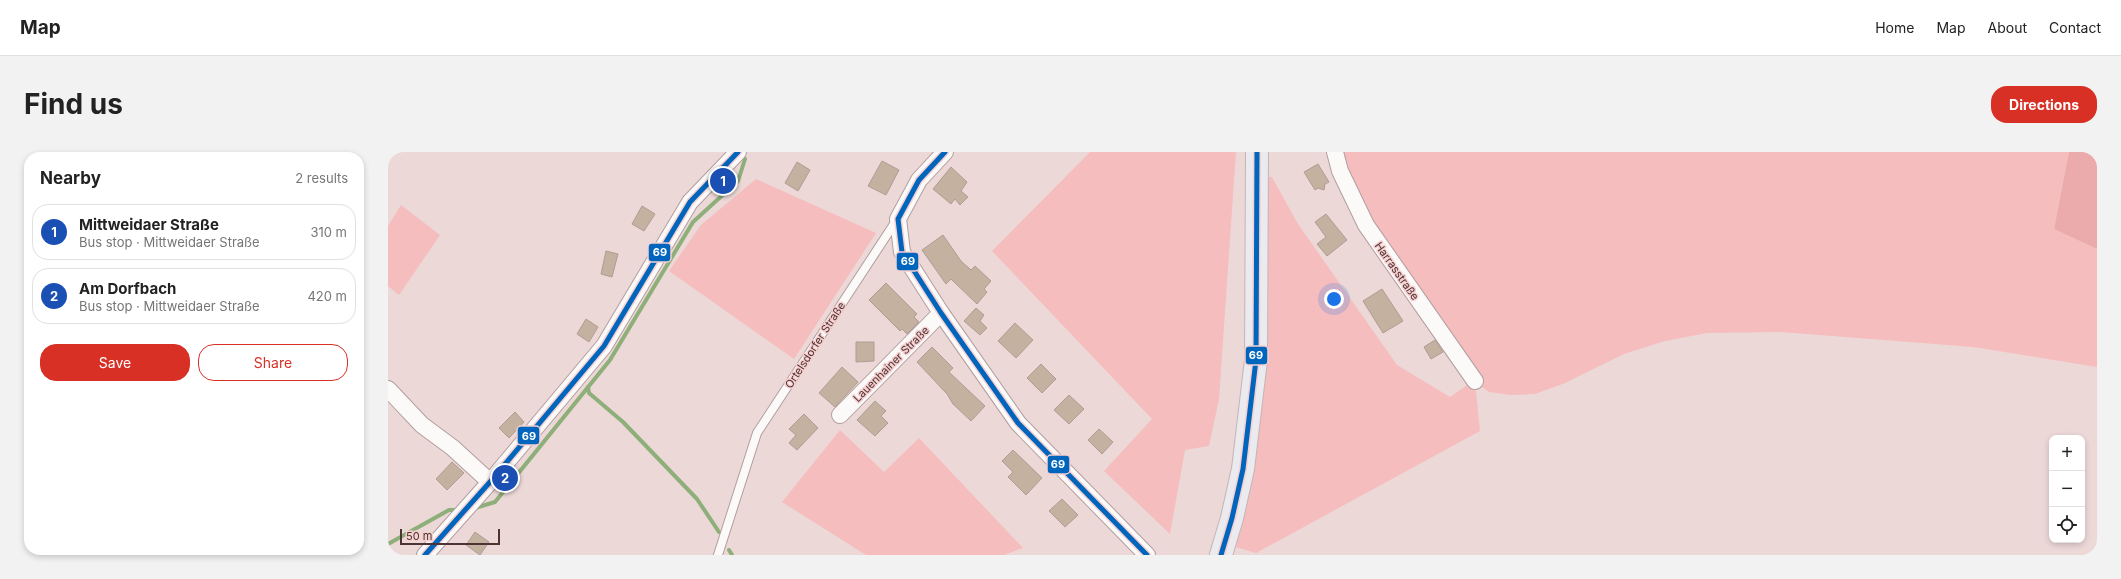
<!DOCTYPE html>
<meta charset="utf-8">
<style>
body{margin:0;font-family:Inter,sans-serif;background:#f2f2f2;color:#222}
.controls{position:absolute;right:12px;bottom:12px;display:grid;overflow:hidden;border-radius:8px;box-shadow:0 2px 6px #0003}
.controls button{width:36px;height:36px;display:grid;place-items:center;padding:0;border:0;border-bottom:1px solid #e0e0e0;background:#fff;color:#222;font:20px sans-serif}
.scale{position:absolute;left:12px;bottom:10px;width:100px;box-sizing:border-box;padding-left:4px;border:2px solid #4d3334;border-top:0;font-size:11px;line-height:14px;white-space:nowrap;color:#4d3334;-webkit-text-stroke:3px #f6cfcf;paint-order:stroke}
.you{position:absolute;left:946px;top:147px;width:14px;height:14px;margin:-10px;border:3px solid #fff;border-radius:50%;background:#1a73e8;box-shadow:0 0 0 6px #1a73e833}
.badge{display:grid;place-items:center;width:26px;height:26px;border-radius:50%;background:#d93025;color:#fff;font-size:13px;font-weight:700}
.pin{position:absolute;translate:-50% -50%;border:2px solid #fff;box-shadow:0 1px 4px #0006}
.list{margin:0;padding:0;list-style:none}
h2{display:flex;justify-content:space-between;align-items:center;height:52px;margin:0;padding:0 16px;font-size:17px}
h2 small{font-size:13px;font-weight:400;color:#767676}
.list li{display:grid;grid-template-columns:26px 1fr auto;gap:12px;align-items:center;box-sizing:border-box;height:56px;margin:0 8px 8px;padding:0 8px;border:1px solid #e0e0e0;border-radius:16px}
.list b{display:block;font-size:15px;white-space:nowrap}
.list p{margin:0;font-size:13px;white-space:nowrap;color:#767676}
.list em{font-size:13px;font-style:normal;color:#767676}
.actions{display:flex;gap:8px;padding:12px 16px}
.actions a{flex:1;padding:9px 0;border:1px solid #d93025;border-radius:16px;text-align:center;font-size:14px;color:#d93025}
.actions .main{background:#d93025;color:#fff}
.icon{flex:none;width:22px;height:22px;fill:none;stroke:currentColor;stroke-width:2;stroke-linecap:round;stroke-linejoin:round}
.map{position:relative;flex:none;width:1709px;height:403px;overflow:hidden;border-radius:16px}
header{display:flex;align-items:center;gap:24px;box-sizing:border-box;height:56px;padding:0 20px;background:#fff;border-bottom:1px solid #e0e0e0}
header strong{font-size:19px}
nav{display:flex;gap:22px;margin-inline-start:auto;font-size:14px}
.intro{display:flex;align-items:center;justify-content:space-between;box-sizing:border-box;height:96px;padding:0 24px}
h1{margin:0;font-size:28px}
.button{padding:10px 18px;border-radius:16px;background:#d93025;color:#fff;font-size:14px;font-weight:700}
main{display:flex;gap:24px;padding:0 24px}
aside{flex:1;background:#fff;border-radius:16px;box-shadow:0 2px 6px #0003}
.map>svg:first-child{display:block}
</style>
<header>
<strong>Map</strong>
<nav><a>Home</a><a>Map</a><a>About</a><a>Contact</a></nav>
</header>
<div class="intro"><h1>Find us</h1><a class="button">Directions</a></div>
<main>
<aside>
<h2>Nearby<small>2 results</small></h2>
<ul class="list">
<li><span class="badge" style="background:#1a4fb4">1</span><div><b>Mittweidaer Straße</b><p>Bus stop · Mittweidaer Straße</p></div><em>310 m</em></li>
<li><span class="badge" style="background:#1a4fb4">2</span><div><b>Am Dorfbach</b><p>Bus stop · Mittweidaer Straße</p></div><em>420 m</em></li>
</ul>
<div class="actions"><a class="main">Save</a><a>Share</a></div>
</aside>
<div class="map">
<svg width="1709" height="403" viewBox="0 0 1709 403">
<rect width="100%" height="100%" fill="#edd8d8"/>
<g fill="#f5bdbe">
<polygon points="702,0 848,0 831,247 821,294 797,298 782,382 716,319 764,267 604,99"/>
<polygon points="947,0 1681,0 1666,77 1709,97 1709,215 1585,195 1393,180 1319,181 1277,189 1236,202 1177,231 1147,242 1123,243 1101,240 1087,230 1092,279 868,401 837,392 855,317 869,24 884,25 910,72 1009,213 1062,245 1082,231 978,73"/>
<polygon points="368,27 488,81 406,207 281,119 313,73"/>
<polygon points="13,53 52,83 11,143 0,134 0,74"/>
<polygon points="452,278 496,320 531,286 635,396 616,403 478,403 394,350"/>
</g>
<polygon fill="#ebabad" points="1681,0 1709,0 1709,97 1666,77"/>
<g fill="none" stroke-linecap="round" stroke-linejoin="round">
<g stroke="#8eaf7a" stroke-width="4">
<polyline points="200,235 201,241 235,270 309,347 331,380"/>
<polyline points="84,357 107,350 222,208 305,70 350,29 357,7"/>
<polyline points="0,392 61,358 71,358"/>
<polyline points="341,398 344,403"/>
</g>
</g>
<g fill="#c5b19f" stroke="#ad9d94">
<polygon points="494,9 511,18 498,43 480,34"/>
<polygon points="409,10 422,18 410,39 397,31"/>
<polygon points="930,12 941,30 937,32 936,38 930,36 927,38 916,20"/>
<polygon points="563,15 579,30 573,39 580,45 572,53 567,47 563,52 545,37"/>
<polygon points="254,54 267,62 256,79 244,72"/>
<polygon points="938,62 959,88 939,104 929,92 938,85 927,70"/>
<polygon points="555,83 573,109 583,118 587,114 603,129 596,137 599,140 589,152 563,127 558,132 534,98"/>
<polygon points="218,99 230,102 224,125 213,122"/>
<polygon points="498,131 529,162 526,165 531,170 519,182 514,177 512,179 481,148"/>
<polygon points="994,137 1015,169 995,181 975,149"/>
<polygon points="588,156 596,163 592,169 599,176 592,183 576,169"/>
<polygon points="198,167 210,175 201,190 189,182"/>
<polygon points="627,171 645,188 628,206 610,189"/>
<polygon points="1047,188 1055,200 1043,207 1036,195"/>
<polygon points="468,190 486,190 486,209 468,210"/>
<polygon points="544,195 565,216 561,220 597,254 583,269 565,252 559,242 529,210"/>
<polygon points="653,212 668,227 654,241 639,226"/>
<polygon points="454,215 470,230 447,255 431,241"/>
<polygon points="681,243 696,257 681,272 666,258"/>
<polygon points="487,249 498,259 493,264 500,271 487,284 469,268"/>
<polygon points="127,260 136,270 121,286 111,276"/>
<polygon points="416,262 430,276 409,298 401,291 408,283 401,277"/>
<polygon points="711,277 725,290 714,302 700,288"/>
<polygon points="625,298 654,326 638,343 620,325 625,320 614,309"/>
<polygon points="64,310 76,321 59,338 48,327"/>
<polygon points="674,347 690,363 677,375 661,359"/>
<polygon points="87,380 101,390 92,403 78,393"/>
</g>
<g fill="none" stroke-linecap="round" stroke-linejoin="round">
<defs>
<polyline id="service" points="330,403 369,281 508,69"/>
<g id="minor">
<polyline points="557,0 531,28 510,67 514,100 553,161 630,271 759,403"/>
<polyline points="947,0 952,19 978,73 1087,229"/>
<polyline points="0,237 34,273 65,296 102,330"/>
<polyline points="452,263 553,161"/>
<polyline points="37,403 102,330 216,194 302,50 350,0"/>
</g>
<polyline id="primary" points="833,403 844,366 855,317 868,208 869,0"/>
</defs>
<use href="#service" stroke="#b29e9e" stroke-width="10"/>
<use href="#minor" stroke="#b29e9e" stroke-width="18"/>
<use href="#primary" stroke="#c4b5b6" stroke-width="24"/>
<use href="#service" stroke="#fcf9f9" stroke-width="8"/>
<use href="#minor" stroke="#fcf9f9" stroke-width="16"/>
<use href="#primary" stroke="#eaeaef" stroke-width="22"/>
<defs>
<g id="bus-1">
<polyline points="557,0 531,28 510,67 514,100 553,161 630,271 759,403"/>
<polyline points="37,403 102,330 216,194 302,50 350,0"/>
<polyline points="833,403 844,366 855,317 868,208 869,0"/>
</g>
</defs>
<use href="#bus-1" stroke="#f6cfcf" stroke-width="8"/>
<use href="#bus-1" stroke="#0065bd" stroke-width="5"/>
</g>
<g text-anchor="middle" stroke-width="3" stroke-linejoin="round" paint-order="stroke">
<g font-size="11" fill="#4d3334" stroke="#f6cfcf">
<text transform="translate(1009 119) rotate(55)" y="4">Harrasstraße</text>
<text transform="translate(427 193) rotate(-57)" y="4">Ortelsdorfer Straße</text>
<text transform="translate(503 212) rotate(-45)" y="4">Lauenhainer Straße</text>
</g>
</g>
<g stroke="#f6cfcf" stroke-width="1.5">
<rect x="260" y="91" width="23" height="19" rx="4" fill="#0065bd"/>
<rect x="508" y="100" width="23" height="19" rx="4" fill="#0065bd"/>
<rect x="857" y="194" width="23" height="19" rx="4" fill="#0065bd"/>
<rect x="129" y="274" width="23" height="19" rx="4" fill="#0065bd"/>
<rect x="659" y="303" width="23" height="19" rx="4" fill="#0065bd"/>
</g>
<g font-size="11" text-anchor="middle" font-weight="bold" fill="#fff">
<text x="272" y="104">69</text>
<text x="520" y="113">69</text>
<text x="868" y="207">69</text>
<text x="141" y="288">69</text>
<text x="670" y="316">69</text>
</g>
</svg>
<div class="controls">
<button>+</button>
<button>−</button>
<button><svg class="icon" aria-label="locate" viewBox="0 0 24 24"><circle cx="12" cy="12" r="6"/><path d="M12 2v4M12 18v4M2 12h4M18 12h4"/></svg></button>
</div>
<div class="scale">50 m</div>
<div class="you"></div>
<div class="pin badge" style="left:335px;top:29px;background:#1a4fb4">1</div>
<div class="pin badge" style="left:117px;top:326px;background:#1a4fb4">2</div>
</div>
</main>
